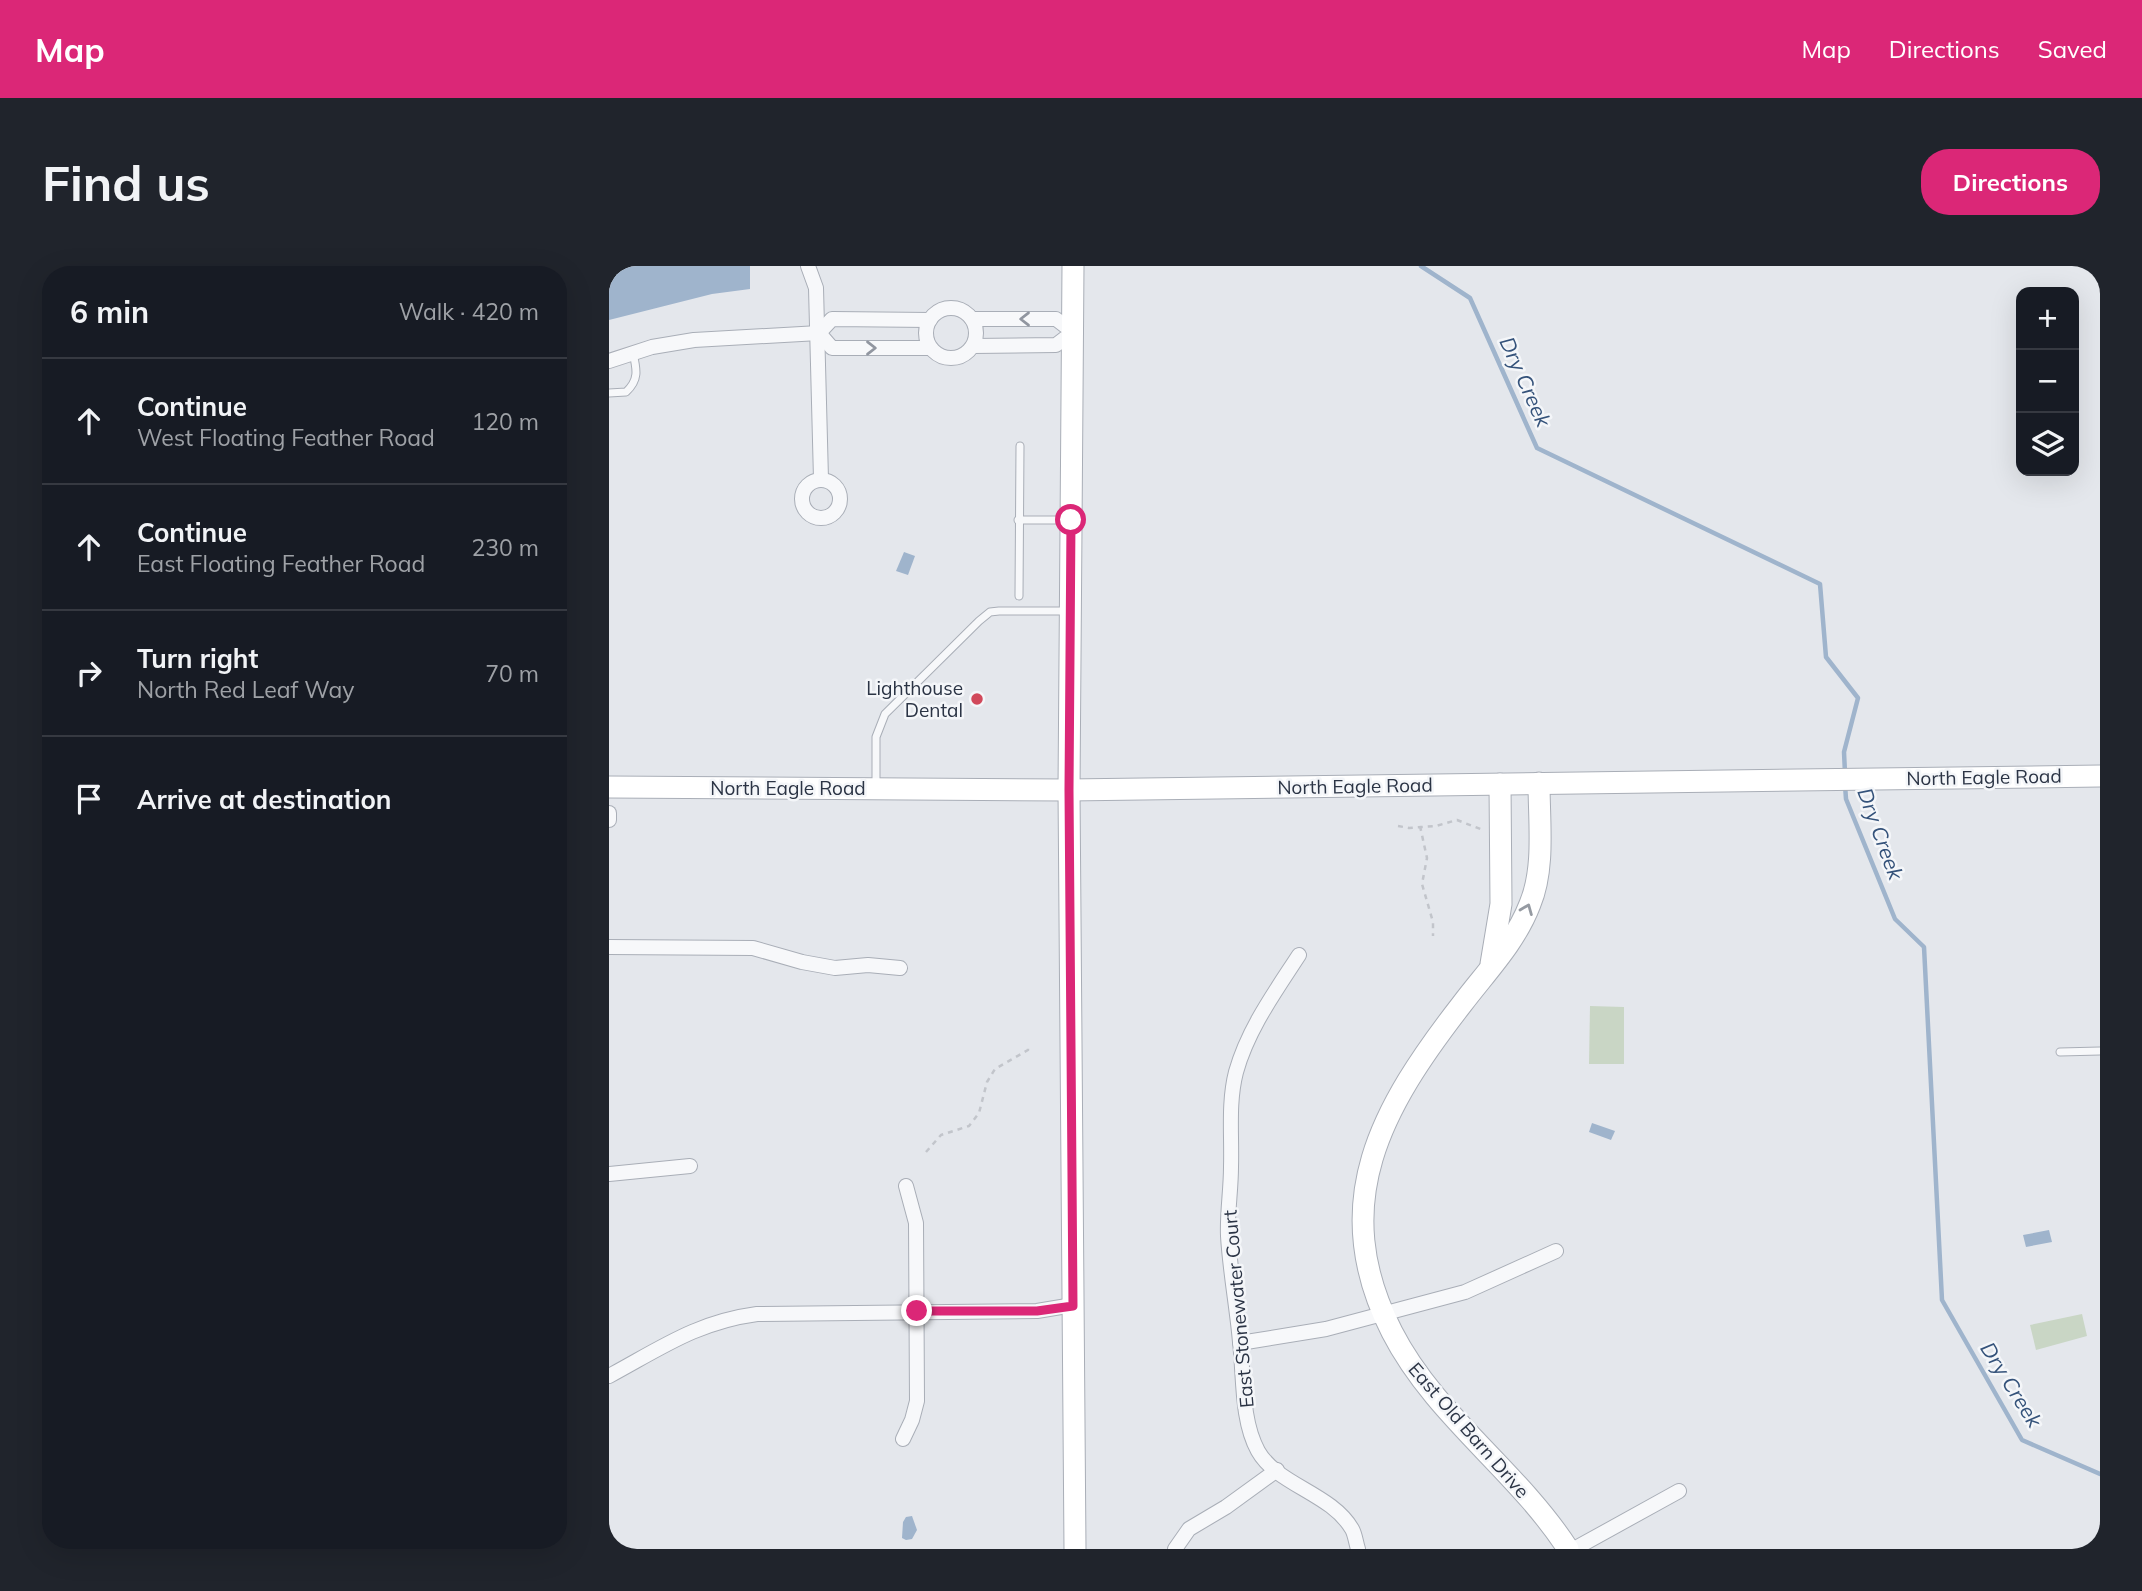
<!DOCTYPE html>
<meta charset="utf-8">
<style>
body{margin:0;font-family:Mulish,sans-serif;background:#20242c;color:#f1f3f6}
.controls{position:absolute;right:21px;top:21px;display:grid;overflow:hidden;border-radius:14px;box-shadow:0 7px 28px #0002}
.controls button{width:63px;height:63px;display:grid;place-items:center;padding:0;border:0;border-bottom:2px solid #363941;background:#171b24;color:#f1f3f6;font:35px sans-serif}
.stop{position:absolute;width:21px;height:21px;margin:-16px;border:5px solid #db2777;border-radius:50%;background:#fff}
.stop.end{background:#db2777;border-color:#fff;box-shadow:0 2px 7px #0008}
.list{margin:0;padding:0;list-style:none}
h2{display:flex;justify-content:space-between;align-items:center;height:91px;margin:0;padding:0 28px;font-size:30px}
h2 small{font-size:23px;font-weight:400;color:#9ea1a6}
.list li{display:grid;grid-template-columns:46px 1fr auto;gap:21px;align-items:center;box-sizing:border-box;height:126px;padding:0 28px;border-top:2px solid #363941}
.list b{display:block;font-size:26px;white-space:nowrap}
.list p{margin:0;font-size:23px;white-space:nowrap;color:#9ea1a6}
.list em{font-size:23px;font-style:normal;color:#9ea1a6}
.icon{flex:none;width:38px;height:38px;fill:none;stroke:currentColor;stroke-width:2;stroke-linecap:round;stroke-linejoin:round}
.map{position:relative;flex:none;width:1491px;height:1283px;overflow:hidden;border-radius:28px}
header{display:flex;align-items:center;gap:42px;box-sizing:border-box;height:98px;padding:0 35px;background:#db2777;color:#fff}
header strong{font-size:33px}
nav{display:flex;gap:38px;margin-inline-start:auto;font-size:24px}
.intro{display:flex;align-items:center;justify-content:space-between;box-sizing:border-box;height:168px;padding:0 42px}
h1{margin:0;font-size:49px}
.button{padding:18px 32px;border-radius:28px;background:#db2777;color:#fff;font-size:24px;font-weight:700}
main{display:flex;gap:42px;padding:0 42px}
aside{flex:1;background:#171b24;border-radius:28px;box-shadow:0 7px 28px #0002}
.map>svg:first-child{display:block}
</style>
<header>
<strong>Map</strong>
<nav><a>Map</a><a>Directions</a><a>Saved</a></nav>
</header>
<div class="intro"><h1>Find us</h1><a class="button">Directions</a></div>
<main>
<aside>
<h2>6 min<small>Walk · 420 m</small></h2>
<ul class="list">
<li><svg class="icon" aria-label="ahead" viewBox="0 0 24 24"><path d="M12 20V5M6 11l6-6 6 6"/></svg><div><b>Continue</b><p>West Floating Feather Road</p></div><em>120 m</em></li>
<li><svg class="icon" aria-label="ahead" viewBox="0 0 24 24"><path d="M12 20V5M6 11l6-6 6 6"/></svg><div><b>Continue</b><p>East Floating Feather Road</p></div><em>230 m</em></li>
<li><svg class="icon" aria-label="right" viewBox="0 0 24 24"><path d="M7 20v-9h11M14 6l5 5-5 5"/></svg><div><b>Turn right</b><p>North Red Leaf Way</p></div><em>70 m</em></li>
<li><svg class="icon" aria-label="arrive" viewBox="0 0 24 24"><path d="M6 21V4h12l-3 4 3 4H6"/></svg><div><b>Arrive at destination</b></div></li>
</ul>
</aside>
<div class="map">
<svg width="1491" height="1283" viewBox="0 0 1491 1283">
<rect width="100%" height="100%" fill="#e4e7ec"/>
<g fill="#c9d6c5">
<polygon points="981,740 1015,741 1015,798 980,798"/>
<polygon points="1473,1048 1478,1070 1427,1084 1421,1059"/>
</g>
<g fill="#9fb4cc">
<polygon points="0,0 141,0 141,23 103,28 0,54"/>
<polygon points="295,286 306,290 299,309 287,305"/>
<polygon points="983,857 1006,865 1002,874 980,866"/>
<polygon points="1440,964 1443,976 1417,981 1414,969"/>
<polygon points="303,1250 308,1264 303,1273 297,1274 293,1272 294,1256 297,1251"/>
</g>
<g fill="none" stroke-linecap="round" stroke-linejoin="round">
<g stroke="#9fb4cc" stroke-width="4.5">
<polyline points="812,0 861,32 928,182 1211,318 1217,391 1249,432 1235,486 1236,507"/>
<polyline points="1236,519 1237,533 1286,653 1315,681 1333,1034 1413,1174 1491,1208"/>
</g>
<defs>
<g id="lane">
<path d="M0,127L17,126C30,114 28,104 24,87"/>
<polyline points="409,254 461,254"/>
<polyline points="410,330 411,180"/>
<polyline points="267,520 267,471 276,448 370,355 381,346 390,345 460,345"/>
<polyline points="1451,786 1491,785"/>
</g>
<g id="street">
<polyline points="199,0 207,22 212,213"/>
<circle cx="342" cy="67" r="25"/>
<polyline points="363,53 447,53 464,66 447,79 364,80"/>
<polyline points="210,67 223,82 321,82"/>
<polyline points="0,95 43,81 85,74 210,67 223,53 321,54"/>
<circle cx="212" cy="233" r="19"/>
<polyline points="0,547 0,554"/>
<polyline points="0,681 144,682 193,696 226,702 259,699 291,702"/>
<path d="M690,689C666,726 639,763 627,806C619,837 623,869 622,901C622,924 618,947 619,970C621,1005 628,1041 631,1076C635,1111 632,1154 649,1185C668,1219 722,1227 743,1263C746,1268 747,1277 749,1283"/>
<polyline points="0,908 81,900"/>
<polyline points="631,1077 717,1063 856,1026 947,985"/>
<path d="M0,1110C52,1082 88,1056 148,1048L428,1045L464,1039"/>
<polyline points="294,1173 303,1154 308,1135 307,957 297,920"/>
<polyline points="566,1283 580,1263 617,1241 668,1204"/>
<polyline points="965,1283 1070,1225"/>
</g>
<g id="secondary">
<polyline points="464,0 460,524 466,1283"/>
<path d="M930,517C930,556 936,602 921,638C906,677 878,705 853,738C773,841 717,937 783,1066C826,1150 908,1204 959,1283"/>
<polyline points="0,521 460,524 1491,510"/>
<polyline points="882,698 892,638 891,518"/>
</g>
</defs>
<use href="#lane" stroke="#a9aeb7" stroke-width="9"/>
<use href="#street" stroke="#a9aeb7" stroke-width="16"/>
<use href="#secondary" stroke="#a9aeb7" stroke-width="23"/>
<g stroke="#c2c5cb" stroke-width="2.5" stroke-dasharray="5 5" stroke-linecap="butt">
<polyline points="789,560 800,562 827,560 848,554 874,564"/>
<polyline points="811,560 818,592 813,618 824,656 824,670"/>
<polyline points="317,886 332,869 360,860 370,847 378,816 386,803 419,784 419,781"/>
</g>
<use href="#lane" stroke="#f7f8fa" stroke-width="7"/>
<use href="#street" stroke="#f7f8fa" stroke-width="14"/>
<use href="#secondary" stroke="#fff" stroke-width="21"/>
</g>
<defs><path id="oneway-chevron" d="M-2-3.5L2.5 0L-2 3.5" fill="none" stroke-width="1.6" stroke-linecap="round" stroke-linejoin="round" transform="scale(1.75)"/></defs>
<g stroke="#9196a0">
<use href="#oneway-chevron" transform="translate(416 53) rotate(180)"/>
<use href="#oneway-chevron" transform="translate(262 82)"/>
</g>
<use stroke="#959aa2" href="#oneway-chevron" transform="translate(918 643) rotate(-68)"/>
<g fill="none" stroke-linecap="round" stroke-linejoin="round">
<polyline stroke="#db2777" stroke-width="9" points="308,1045 428,1045 464,1040 460,524 462,254"/>
</g>
<circle fill="#d1495b" stroke="#f4f6f9" stroke-width="2.5" cx="368" cy="433" r="7"/>
<g text-anchor="middle" stroke-width="5" stroke-linejoin="round" paint-order="stroke">
<g font-size="19" fill="#2b3445" stroke="#f4f6f9" text-anchor="end">
<text x="354" y="429">Lighthouse<tspan x="354" dy="22">Dental</tspan></text>
</g>
<g font-size="19" fill="#2b3445" stroke="#f4f6f9">
<text transform="translate(1375 511) rotate(-1)" y="7">North Eagle Road</text>
<text transform="translate(746 520) rotate(-1)" y="7">North Eagle Road</text>
<text x="179" y="529">North Eagle Road</text>
<text transform="translate(629 1043) rotate(-95)" y="7">East Stonewater Court</text>
<text transform="translate(860 1164) rotate(49)" y="7">East Old Barn Drive</text>
</g>
<g font-size="21" font-style="italic" fill="#34527a" stroke="#f4f6f9">
<text transform="translate(916 116) rotate(66)" y="7">Dry Creek</text>
<text transform="translate(1271 568) rotate(70)" y="7">Dry Creek</text>
<text transform="translate(1402 1119) rotate(58)" y="7">Dry Creek</text>
</g>
</g>
</svg>
<div class="controls">
<button>+</button>
<button>−</button>
<button><svg class="icon" aria-label="layers" viewBox="0 0 24 24"><path d="M12 4l9 5-9 5-9-5zM3 14l9 5 9-5"/></svg></button>
</div>
<div class="stop" style="left:462px;top:254px"></div>
<div class="stop end" style="left:308px;top:1045px"></div>
</div>
</main>
